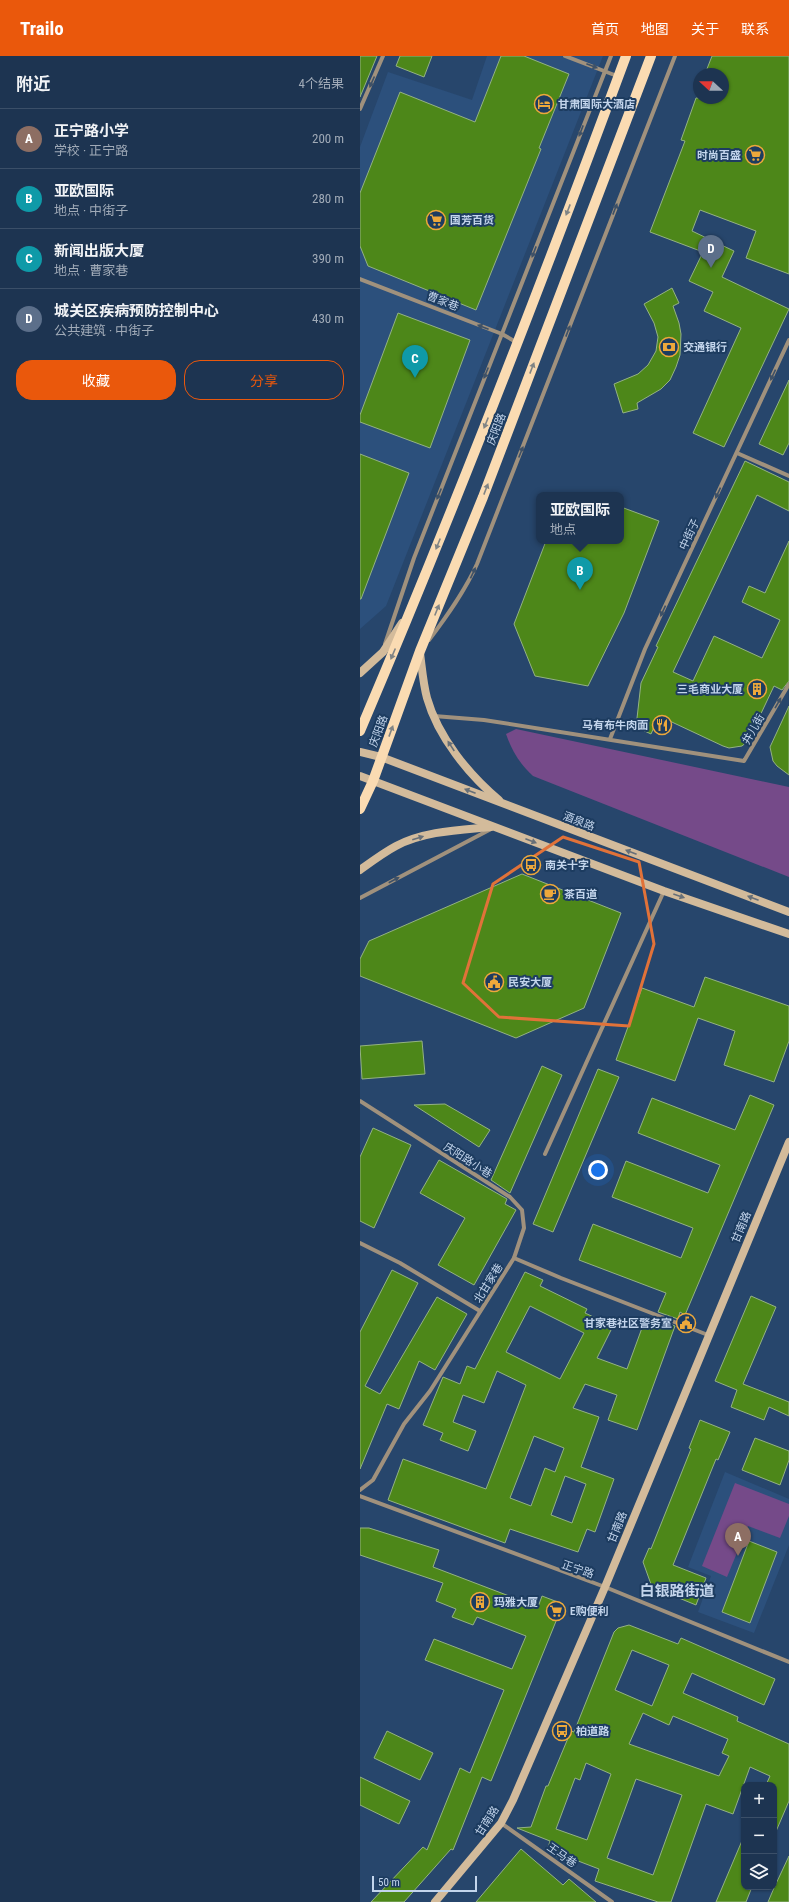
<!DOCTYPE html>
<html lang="zh">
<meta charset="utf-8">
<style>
body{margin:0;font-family:"Roboto Condensed","Noto Sans SC",sans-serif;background:#253c58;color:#f1f3f6}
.controls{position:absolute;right:12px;bottom:12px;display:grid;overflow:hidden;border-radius:8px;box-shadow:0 1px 3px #0004}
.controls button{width:36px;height:36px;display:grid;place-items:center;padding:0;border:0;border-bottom:1px solid #3b4f68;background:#1d3451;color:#f1f3f6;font:20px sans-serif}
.compass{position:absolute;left:333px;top:12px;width:36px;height:36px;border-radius:50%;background:#1d3451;box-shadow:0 1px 3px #0004;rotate:291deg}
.scale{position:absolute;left:12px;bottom:10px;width:105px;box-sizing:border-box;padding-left:4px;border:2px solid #c3d5ec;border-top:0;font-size:11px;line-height:14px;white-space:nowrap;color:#c3d5ec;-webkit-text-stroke:3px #1d3c60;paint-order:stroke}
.you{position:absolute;left:238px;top:1114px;width:14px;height:14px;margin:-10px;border:3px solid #fff;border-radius:50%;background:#1a73e8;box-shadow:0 0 0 6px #1a73e833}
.badge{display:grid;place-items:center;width:26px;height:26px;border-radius:50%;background:#ea580c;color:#fff;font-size:13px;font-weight:700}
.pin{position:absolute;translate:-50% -33px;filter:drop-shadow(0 1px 2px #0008)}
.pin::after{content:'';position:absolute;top:21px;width:14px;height:12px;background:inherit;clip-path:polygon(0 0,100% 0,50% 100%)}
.popup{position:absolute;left:176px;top:436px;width:88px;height:52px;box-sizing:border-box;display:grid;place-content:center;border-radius:8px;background:#1d3451;filter:drop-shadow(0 1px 3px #0005);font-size:13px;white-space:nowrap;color:#a0aab7}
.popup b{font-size:15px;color:#f1f3f6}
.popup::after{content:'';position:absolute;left:50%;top:100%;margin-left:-8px;border:8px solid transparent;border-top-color:#1d3451}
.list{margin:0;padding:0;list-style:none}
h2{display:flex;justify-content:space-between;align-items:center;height:52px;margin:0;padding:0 16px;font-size:17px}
h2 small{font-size:13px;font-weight:400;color:#a0aab7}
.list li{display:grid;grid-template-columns:26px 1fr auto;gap:12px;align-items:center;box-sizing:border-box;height:60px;padding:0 16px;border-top:1px solid #3b4f68}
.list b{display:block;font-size:15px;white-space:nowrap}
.list p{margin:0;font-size:13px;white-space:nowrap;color:#a0aab7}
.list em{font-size:13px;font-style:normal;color:#a0aab7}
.actions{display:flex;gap:8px;padding:12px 16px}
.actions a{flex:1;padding:9px 0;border:1px solid #ea580c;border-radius:16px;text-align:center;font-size:14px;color:#ea580c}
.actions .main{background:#ea580c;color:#fff}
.icon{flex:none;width:22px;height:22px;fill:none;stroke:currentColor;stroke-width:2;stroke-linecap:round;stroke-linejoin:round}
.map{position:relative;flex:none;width:429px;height:1846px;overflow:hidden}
header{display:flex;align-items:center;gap:24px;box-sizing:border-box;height:56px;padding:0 20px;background:#ea580c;color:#fff}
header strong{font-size:19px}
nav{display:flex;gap:22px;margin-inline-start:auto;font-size:14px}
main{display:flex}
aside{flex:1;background:#1d3451}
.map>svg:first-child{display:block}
</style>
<header>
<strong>Trailo</strong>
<nav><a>首页</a><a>地图</a><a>关于</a><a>联系</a></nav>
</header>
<main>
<aside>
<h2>附近<small>4个结果</small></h2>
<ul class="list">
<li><span class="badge" style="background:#8d6e63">A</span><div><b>正宁路小学</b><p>学校 · 正宁路</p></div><em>200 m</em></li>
<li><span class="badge" style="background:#0f9aa8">B</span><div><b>亚欧国际</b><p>地点 · 中街子</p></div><em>280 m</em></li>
<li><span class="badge" style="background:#0f9aa8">C</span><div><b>新闻出版大厦</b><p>地点 · 曹家巷</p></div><em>390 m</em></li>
<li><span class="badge" style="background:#5c6f8a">D</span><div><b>城关区疾病预防控制中心</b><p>公共建筑 · 中街子</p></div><em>430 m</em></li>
</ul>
<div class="actions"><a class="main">收藏</a><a>分享</a></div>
</aside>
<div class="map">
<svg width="429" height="1846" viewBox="0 0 429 1846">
<rect width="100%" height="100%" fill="#27466c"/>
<g fill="#2c507c">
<polygon points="127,0 243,0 26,550 0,573 0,91 28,16 112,44"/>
<polygon points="365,1416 429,1443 429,1489 394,1577 338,1556 351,1520 328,1511"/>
</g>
<g fill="#754a89">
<path d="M156,673L429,731V821L173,720C159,707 152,695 146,678Z"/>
<polygon points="375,1427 429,1448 429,1460 420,1482 388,1470 367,1521 342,1510"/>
</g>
<g fill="#4d8719" stroke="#94b283" fill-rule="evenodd">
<polygon points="0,0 17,0 0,41"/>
<polygon points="40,0 72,0 64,21 36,10"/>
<polygon points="141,0 164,0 209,18 179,92 181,93 116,254 8,210 0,190 0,137 40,36 115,66"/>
<polygon points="352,0 429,0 429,218 386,202 396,175 340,154 332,175 374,195 362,221 429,253 364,391 333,377 381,272 344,255 353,236 329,225 343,196 290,176 325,85 321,84 336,42 363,42 363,18 345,18"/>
<polygon points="312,232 319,247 313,250 319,267 321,278 320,299 316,311 310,324 301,333 277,347 278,353 263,357 254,328 278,318 288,309 296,295 298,281 294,267 284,248"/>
<polygon points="38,257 110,284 70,392 0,366 0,359"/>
<polygon points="429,324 429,387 423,399 399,388"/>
<polygon points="0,398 49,417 1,543 0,543"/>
<polygon points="385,405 429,426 429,455 397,439 313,616 333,625 354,580 402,602 420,564 382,546 389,530 405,537 429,485 429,625 422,634 414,630 388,685 382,690 369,692 363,690 299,660 291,678 276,671 281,627 298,591 296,590"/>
<polygon points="261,451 299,465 264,557 228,630 175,620 154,568 186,485 261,485"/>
<polygon points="429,650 429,719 417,710 413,705 410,691"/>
<polygon points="162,818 261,857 224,952 156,982 0,920 0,903 9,885"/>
<polygon points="345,921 429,950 429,985 414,1026 364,1009 375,975 338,962 315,1025 256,1004 282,932 334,951"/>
<polygon points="62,985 65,1018 2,1023 0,990"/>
<polygon points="182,1010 202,1019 150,1137 131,1124"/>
<polygon points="238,1013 259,1021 193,1176 173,1168"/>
<polygon points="390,1039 414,1049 325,1259 320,1256 318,1263 298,1256 306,1237 219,1204 233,1168 321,1202 333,1172 252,1141 266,1105 348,1137 360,1109 278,1077 292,1042 375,1074"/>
<polygon points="85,1048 130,1074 119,1091 54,1049"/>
<polygon points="13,1072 51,1089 14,1172 0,1165 0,1101"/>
<polygon points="79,1104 147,1143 145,1148 156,1154 114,1229 78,1209 105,1162 60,1137"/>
<polygon points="32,1214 58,1227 5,1330 20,1338 77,1241 107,1258 75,1314 59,1305 39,1353 27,1348 0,1413 0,1276"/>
<path d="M165,1216L183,1224L180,1230L227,1253L225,1257L253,1270L237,1302L267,1313L286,1261L295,1264V1262L315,1270L277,1374L248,1364L257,1339L225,1328L213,1352L239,1361L221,1411L254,1423L235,1476L227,1473L218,1496L150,1473L145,1487L28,1444L43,1403L126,1433L166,1329L137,1315L124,1347L103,1339L93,1366L116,1375L108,1395L80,1384L83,1377L63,1369L83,1321L100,1328L107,1310L115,1313ZM170,1250L224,1277L200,1323L146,1296ZM174,1380L204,1392L195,1416L185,1412L171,1450L150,1442ZM205,1420L226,1428L212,1467L191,1459Z"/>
<polygon points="391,1240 416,1251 383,1328 429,1346 429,1360 409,1351 404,1364 371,1351 377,1334 355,1325"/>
<polygon points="340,1364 370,1376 358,1404 356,1403 313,1509 346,1522 336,1549 292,1531 283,1506 289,1492 291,1493 331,1393 329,1392"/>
<polygon points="395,1382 429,1395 429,1404 420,1429 382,1414"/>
<polygon points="0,1472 9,1472 79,1494 73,1511 178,1551 182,1540 203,1548 131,1725 122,1721 93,1794 91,1793 44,1846 11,1846 63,1791 67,1794 100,1712 110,1717 144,1634 65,1604 74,1583 152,1613 166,1580 117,1561 113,1569 92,1561 96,1553 76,1545 83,1527 0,1499"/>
<polygon points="389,1485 417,1496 390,1567 362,1556"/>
<path d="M269,1569L318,1588L321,1582L415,1623L404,1649L332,1617L323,1637L378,1661L377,1665L429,1688V1745L414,1780V1729H406L410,1720L390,1711L373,1758L346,1748L311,1846H298L235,1825L239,1813L213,1803L212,1806L191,1798L187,1795L190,1785L157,1772L171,1771L186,1730H188L211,1675L214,1676L254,1576L258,1572ZM272,1594L309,1609L292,1650L255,1634ZM283,1657L309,1669L313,1660L368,1683L362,1697L369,1700L359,1720L269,1688ZM226,1707L251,1718L227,1784L196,1773L215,1722L220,1724ZM276,1723L322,1739L293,1819L247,1802Z"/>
<polygon points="27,1675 73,1697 60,1724 14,1702"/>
<polygon points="0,1721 50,1745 39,1768 0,1749"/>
<polygon points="384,1780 384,1831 392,1831 386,1846 356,1846"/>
<polygon points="161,1793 203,1829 209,1823 236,1846 116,1846"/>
<polygon points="429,1800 429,1846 408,1846 414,1832"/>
</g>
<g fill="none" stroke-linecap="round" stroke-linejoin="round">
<g stroke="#a0917d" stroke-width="4">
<polyline points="205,0 257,20"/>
<polyline points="0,53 23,0"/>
<polyline points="0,223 142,278 156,286"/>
<polyline points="377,397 429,420"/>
<path d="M69,584C87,560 105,535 117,508L315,0"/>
<polyline points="25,588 54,502 251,0"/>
<polyline points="74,660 124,664 384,705 429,628"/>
<polyline points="250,683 285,593 429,284"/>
<polyline points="0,842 131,773"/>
<polyline points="0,1045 150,1141 162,1154 164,1172 154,1202 70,1335 44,1368 13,1424 0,1434"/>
<polyline points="185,1098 304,835"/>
<polyline points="0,1187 40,1207 120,1255"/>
<polyline points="154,1202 201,1222 348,1279"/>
<polyline points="0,1440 245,1531 429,1606"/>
<polyline points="141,1767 252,1846"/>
</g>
<g stroke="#d3bb9b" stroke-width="8">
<path d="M60,597C62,612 63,627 67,642C78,681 109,719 139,744"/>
<polyline points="0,617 23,596 42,567"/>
<polyline points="0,696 21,701 429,856"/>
<polyline points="0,720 304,835 429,878"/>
<path d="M0,814C11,806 23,797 36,790C64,775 100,774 131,771"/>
<polyline points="75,1846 141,1767 153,1744 245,1531 429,1086"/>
</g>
<g stroke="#fadbb2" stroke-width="10">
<path d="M0,675C95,452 182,227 266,0"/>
<polyline points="0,753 13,725 60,595 123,441 291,0"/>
</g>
</g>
<defs><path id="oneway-solid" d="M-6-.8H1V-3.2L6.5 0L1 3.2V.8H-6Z"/></defs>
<g fill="#3e5167">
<use href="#oneway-solid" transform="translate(232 10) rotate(21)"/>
<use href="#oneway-solid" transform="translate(12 26) rotate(114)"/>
<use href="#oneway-solid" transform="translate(221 75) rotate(111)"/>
<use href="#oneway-solid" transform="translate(255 153) rotate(-69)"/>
<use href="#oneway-solid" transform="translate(174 196) rotate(111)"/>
<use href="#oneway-solid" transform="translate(123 271) rotate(-159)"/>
<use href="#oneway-solid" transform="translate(208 275) rotate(-69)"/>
<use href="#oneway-solid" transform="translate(126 317) rotate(112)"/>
<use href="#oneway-solid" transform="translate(413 319) rotate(115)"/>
<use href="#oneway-solid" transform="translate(161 396) rotate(-68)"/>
<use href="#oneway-solid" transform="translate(358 437) rotate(115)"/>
<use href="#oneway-solid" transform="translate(79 438) rotate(112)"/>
<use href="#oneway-solid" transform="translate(113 517) rotate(-65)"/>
<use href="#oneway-solid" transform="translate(303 555) rotate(115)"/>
<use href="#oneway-solid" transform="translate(418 647) rotate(-60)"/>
<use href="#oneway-solid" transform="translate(34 824) rotate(-28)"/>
</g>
<g fill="#808485">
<use href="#oneway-solid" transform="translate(208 154) rotate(111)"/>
<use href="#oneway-solid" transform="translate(172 312) rotate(-69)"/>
<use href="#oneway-solid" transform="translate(126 367) rotate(112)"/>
<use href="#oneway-solid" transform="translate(126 433) rotate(-69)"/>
<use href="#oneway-solid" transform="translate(78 488) rotate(112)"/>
<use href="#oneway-solid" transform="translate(77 554) rotate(-68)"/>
<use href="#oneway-solid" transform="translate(33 598) rotate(113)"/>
<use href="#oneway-solid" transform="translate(31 675) rotate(-70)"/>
</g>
<g fill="#666f78">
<use href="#oneway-solid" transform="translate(91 690) rotate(-123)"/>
<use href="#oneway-solid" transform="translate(110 735) rotate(-159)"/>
<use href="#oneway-solid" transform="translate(58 782) rotate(-17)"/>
<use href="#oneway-solid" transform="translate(171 785) rotate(21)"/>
<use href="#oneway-solid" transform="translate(271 796) rotate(-159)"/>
<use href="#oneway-solid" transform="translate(319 840) rotate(19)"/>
<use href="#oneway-solid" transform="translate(393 842) rotate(-159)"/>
</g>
<path fill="none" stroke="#e17239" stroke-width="3" stroke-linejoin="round" d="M203,781L279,806L294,888L269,970L139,961L103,927L133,828Z"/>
<defs>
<symbol id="hotel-ring" viewBox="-11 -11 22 22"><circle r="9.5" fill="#1d3c60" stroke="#eda83b" stroke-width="1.5"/><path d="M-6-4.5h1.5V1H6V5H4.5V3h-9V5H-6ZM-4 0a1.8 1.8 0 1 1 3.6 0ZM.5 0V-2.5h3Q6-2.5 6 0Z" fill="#eda83b"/></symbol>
<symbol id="supermarket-ring" viewBox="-11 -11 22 22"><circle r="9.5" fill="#1d3c60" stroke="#eda83b" stroke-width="1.5"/><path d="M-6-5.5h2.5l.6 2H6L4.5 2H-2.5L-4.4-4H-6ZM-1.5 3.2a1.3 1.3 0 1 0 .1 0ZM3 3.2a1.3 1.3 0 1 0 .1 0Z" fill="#eda83b"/></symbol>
<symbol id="bank-ring" viewBox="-11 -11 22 22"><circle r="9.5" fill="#1d3c60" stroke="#eda83b" stroke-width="1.5"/><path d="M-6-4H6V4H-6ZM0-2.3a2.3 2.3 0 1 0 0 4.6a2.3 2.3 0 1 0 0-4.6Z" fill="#eda83b"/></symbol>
<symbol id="building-ring" viewBox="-11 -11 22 22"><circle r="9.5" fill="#1d3c60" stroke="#eda83b" stroke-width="1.5"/><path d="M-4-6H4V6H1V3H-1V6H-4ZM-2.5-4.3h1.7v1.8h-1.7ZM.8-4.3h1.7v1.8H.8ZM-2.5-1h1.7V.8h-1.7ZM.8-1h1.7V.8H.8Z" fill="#eda83b"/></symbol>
<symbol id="restaurant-ring" viewBox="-11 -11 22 22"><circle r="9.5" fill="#1d3c60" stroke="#eda83b" stroke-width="1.5"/><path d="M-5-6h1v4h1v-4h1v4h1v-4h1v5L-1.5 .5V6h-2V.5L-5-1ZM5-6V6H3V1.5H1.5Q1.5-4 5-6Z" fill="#eda83b"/></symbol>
<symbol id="bus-ring" viewBox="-11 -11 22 22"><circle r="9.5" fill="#1d3c60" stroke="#eda83b" stroke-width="1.5"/><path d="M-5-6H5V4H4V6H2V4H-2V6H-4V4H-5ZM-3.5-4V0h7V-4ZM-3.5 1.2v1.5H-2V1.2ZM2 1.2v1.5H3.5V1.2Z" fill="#eda83b"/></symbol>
<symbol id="cafe-ring" viewBox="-11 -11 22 22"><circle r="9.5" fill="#1d3c60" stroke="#eda83b" stroke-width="1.5"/><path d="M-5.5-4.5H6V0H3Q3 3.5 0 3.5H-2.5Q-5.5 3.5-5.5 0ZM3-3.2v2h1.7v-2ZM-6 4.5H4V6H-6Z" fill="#eda83b"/></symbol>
<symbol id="civic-ring" viewBox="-11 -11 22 22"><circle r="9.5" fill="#1d3c60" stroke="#eda83b" stroke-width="1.5"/><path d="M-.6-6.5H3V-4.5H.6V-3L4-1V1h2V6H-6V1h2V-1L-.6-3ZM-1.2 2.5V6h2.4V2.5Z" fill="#eda83b"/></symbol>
</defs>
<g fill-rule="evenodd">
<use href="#hotel-ring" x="173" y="37" width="22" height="22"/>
<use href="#supermarket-ring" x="384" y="88" width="22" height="22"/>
<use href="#supermarket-ring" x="65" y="153" width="22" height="22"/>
<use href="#bank-ring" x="298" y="280" width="22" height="22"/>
<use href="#building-ring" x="386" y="622" width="22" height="22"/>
<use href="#restaurant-ring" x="291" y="658" width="22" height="22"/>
<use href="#bus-ring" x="160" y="798" width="22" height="22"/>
<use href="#cafe-ring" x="179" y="827" width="22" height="22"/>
<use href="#civic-ring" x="123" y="915" width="22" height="22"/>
<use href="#civic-ring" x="315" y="1256" width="22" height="22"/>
<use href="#building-ring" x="109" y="1535" width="22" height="22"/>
<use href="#supermarket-ring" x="185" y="1544" width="22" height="22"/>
<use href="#bus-ring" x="191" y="1664" width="22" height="22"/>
</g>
<g text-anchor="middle" stroke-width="4" stroke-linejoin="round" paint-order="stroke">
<g font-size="11" font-weight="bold" fill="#c3d5ec" stroke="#1d3c60" text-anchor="start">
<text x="198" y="52">甘肃国际大酒店</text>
<text x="381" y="103" text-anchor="end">时尚百盛</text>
<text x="90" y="168">国芳百货</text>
<text x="323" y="295">交通银行</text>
<text x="383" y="637" text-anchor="end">三毛商业大厦</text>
<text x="288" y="673" text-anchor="end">马有布牛肉面</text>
<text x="185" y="813">南关十字</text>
<text x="204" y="842">茶百道</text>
<text x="148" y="930">民安大厦</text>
<text x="312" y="1271" text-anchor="end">甘家巷社区警务室</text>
<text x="134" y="1550">玛雅大厦</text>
<text x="210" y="1559">E购便利</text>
<text x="216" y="1679">柏道路</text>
</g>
<g font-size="11" fill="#c3d5ec" stroke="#1d3c60">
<text transform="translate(83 245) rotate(21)" y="4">曹家巷</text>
<text transform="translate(136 373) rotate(-69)" y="4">庆阳路</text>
<text transform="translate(329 478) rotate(-65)" y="4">中街子</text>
<text transform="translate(393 673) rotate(-60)" y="4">井儿街</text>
<text transform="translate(18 675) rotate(-70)" y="4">庆阳路</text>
<text transform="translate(219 765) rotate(21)" y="4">酒泉路</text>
<text transform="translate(108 1104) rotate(33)" y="4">庆阳路小巷</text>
<text transform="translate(381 1171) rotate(-67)" y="4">甘南路</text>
<text transform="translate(128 1227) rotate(-58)" y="4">北甘家巷</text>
<text transform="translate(257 1471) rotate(-68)" y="4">甘南路</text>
<text transform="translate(218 1513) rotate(19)" y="4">正宁路</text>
<text transform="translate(127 1765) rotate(-57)" y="4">甘南路</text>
<text transform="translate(202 1799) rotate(35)" y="4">王马巷</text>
</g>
<g font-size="15" font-weight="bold" fill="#c3d5ec" stroke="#1d3c60">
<text x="317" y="1540">白银路街道</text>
</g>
</g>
</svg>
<div class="controls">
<button>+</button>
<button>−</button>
<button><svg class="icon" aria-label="layers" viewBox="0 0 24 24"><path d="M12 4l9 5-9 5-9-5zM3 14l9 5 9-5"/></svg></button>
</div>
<svg class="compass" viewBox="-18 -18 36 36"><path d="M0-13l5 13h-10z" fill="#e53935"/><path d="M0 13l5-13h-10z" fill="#a0aab7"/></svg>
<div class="scale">50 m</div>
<div class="you"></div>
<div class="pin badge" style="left:378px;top:1500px;background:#8d6e63">A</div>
<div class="pin badge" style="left:220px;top:534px;background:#0f9aa8">B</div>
<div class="popup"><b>亚欧国际</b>地点</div>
<div class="pin badge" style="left:55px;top:322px;background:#0f9aa8">C</div>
<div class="pin badge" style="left:351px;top:212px;background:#5c6f8a">D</div>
</div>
</main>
